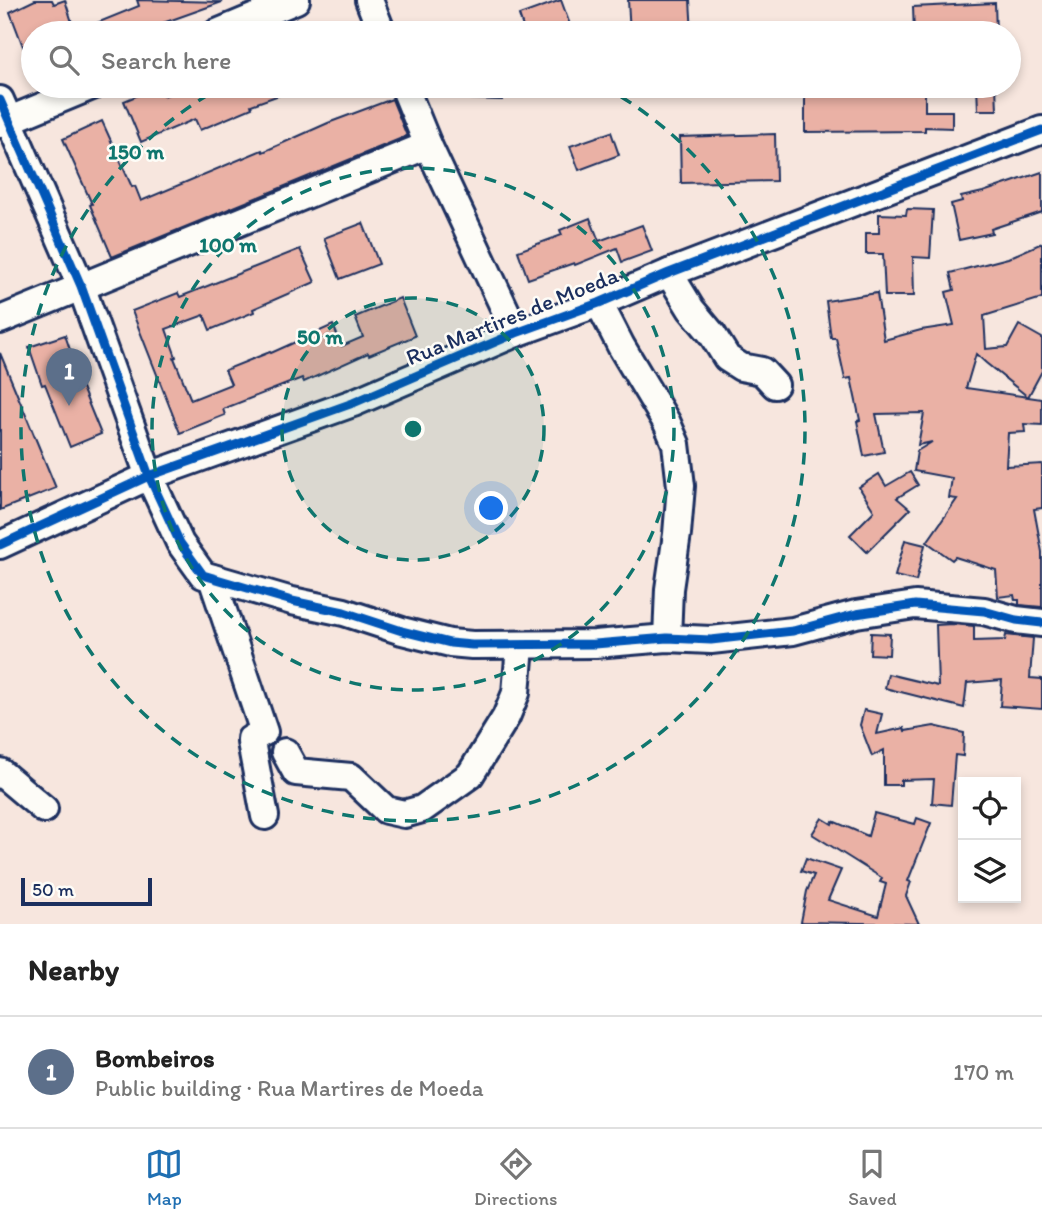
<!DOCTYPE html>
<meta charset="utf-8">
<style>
body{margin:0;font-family:Itim,sans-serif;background:#f2f2f2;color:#222}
.controls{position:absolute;right:21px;bottom:21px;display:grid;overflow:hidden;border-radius:0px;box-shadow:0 4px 10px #0003}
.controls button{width:63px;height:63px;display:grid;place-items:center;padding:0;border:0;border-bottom:2px solid #e0e0e0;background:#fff;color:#222;font:35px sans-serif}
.scale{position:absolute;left:21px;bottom:18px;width:131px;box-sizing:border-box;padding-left:7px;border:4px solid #1b2f5e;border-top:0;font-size:19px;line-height:24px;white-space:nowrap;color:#1b2f5e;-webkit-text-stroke:5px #fdfcf7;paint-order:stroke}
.you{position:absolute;left:492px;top:509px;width:24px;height:24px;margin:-18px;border:5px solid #fff;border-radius:50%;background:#1a73e8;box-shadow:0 0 0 10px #1a73e833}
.badge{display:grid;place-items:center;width:46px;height:46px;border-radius:50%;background:#1f6fb2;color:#fff;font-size:23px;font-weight:700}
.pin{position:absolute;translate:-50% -58px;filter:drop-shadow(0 2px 4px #0008)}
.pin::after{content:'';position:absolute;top:37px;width:24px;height:21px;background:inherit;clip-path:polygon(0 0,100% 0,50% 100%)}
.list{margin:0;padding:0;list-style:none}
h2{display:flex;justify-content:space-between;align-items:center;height:91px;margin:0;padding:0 28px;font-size:30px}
h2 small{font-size:23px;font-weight:400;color:#767676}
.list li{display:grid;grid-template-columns:46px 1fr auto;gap:21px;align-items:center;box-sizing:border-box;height:112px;padding:0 28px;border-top:2px solid #e0e0e0}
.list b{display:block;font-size:26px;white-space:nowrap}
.list p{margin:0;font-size:23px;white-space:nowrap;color:#767676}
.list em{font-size:23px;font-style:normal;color:#767676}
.icon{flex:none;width:38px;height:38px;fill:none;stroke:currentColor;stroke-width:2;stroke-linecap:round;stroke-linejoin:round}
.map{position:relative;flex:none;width:1042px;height:924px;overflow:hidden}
.search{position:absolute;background:#fff;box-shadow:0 4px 10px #0003;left:21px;right:21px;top:21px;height:77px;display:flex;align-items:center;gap:18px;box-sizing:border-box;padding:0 24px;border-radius:38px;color:#767676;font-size:26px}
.sheet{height:203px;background:#fff}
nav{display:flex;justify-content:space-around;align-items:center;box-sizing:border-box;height:98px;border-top:2px solid #e0e0e0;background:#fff;font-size:19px;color:#767676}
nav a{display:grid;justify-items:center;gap:4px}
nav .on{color:#1f6fb2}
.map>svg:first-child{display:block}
</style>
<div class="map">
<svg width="1042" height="924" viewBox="0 0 1042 924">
<rect width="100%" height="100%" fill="#f7e6de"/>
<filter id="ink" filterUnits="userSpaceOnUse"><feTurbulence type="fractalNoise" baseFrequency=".0143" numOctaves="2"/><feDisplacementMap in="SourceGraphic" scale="14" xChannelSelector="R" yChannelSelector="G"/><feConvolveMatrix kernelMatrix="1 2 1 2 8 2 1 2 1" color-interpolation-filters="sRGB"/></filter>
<g filter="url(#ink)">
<g fill="#eab1a5" stroke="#1b2f5e" stroke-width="2" fill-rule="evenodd">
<polygon points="35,0 52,0 54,4 65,0 75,32 139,6 137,0 222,2 135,33 33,33 32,70 10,12"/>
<polygon points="561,0 573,33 525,33 519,15"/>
<polygon points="628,0 690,0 692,33 630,33"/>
<polygon points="995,3 996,33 975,33 975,30 954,31 954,33 914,33 913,7"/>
<polygon points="160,86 164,96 188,86 299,86 299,88 251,105 252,108 200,130 195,119 141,142 124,101"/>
<polygon points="469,86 502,86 502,100 469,99"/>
<polygon points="977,86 996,86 997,110 978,110"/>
<polygon points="925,91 925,111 952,111 952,128 925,127 925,131 805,132 805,92"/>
<polygon points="392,99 407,136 112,257 90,205 92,204 63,139 102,121 132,187 135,186 141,201 262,150 263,152 328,123"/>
<polygon points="611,132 619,155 579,170 570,146"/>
<polygon points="775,134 776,181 681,183 680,137"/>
<polygon points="1042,172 1042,212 991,229 992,233 959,240 951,204 962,201 961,197 983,192"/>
<polygon points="907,209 933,210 930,258 913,257 914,296 885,296 883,254 866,254 866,233 879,233 879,214 906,215"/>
<polygon points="590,218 599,241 642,225 652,251 622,262 617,248 575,265 574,263 528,279 518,251 562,235 560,230"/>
<polygon points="363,223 379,264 340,279 324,238"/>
<path d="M1042,243V298L984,316L986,349L1007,347L1019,325L1042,338V371L1028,397L1042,399V425L1024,424L1025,432L1008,433L1006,466L1042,464V508L1034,509L1042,552V607L1019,605V600H1015L1014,595L998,597L996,570L955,557L952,560L927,542L957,499L949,498L952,478L914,471L917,451L932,442L918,445L924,413L876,414L884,452L864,456L857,421L860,420L851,378L845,379L836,338H831L826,301L877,293L884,340L921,330L954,325L946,292L954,290L950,273L1008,258ZM976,354L986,363L1028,397L966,388Z"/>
<polygon points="300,249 315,282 253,309 254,312 210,330 204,315 166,329 176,357 174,358 191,400 231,384 225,370 270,352 271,353 333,325 342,346 363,337 355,317 400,298 415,336 369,355 368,353 304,382 302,378 223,409 225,415 180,433 132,311 178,293 180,297"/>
<polygon points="65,335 78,373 76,373 101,434 70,447 45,384 42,385 29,347"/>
<polygon points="0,353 56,488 0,510"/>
<polygon points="910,472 918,485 897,498 910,509 867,552 850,535 874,511 859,487 879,474 886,486"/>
<polygon points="905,540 925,545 916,581 895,576"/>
<polygon points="952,624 974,626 974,641 1005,640 1006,635 1033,638 1030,678 1042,679 1042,709 1000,706 1002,680 967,683 964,708 885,688 888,674 938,686 936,625"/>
<polygon points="871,633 890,634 889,655 870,654"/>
<polygon points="864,710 882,714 877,734 904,728 905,731 934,726 964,733 963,756 955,755 951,805 932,803 934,779 901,780 901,785 884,785 884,750 872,756 860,725"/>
<polygon points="874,813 915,824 917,818 931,823 908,881 911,882 906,896 919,924 801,922 807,891 814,875 801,871 806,858 841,870 828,900 878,916 886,884 880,882 882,878 812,834 822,818 832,824 833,821 868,836"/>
</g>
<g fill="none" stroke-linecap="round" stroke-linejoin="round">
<defs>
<g id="minor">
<polyline points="369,0 382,33"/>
<polyline points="217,33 296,0"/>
<polyline points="404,86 428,145 516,333"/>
<polyline points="0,100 81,286 149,476 180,543 203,575 292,601 344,612 402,631 450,643 472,645 595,644 667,638 711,640 793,631 856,614 915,605 984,611 1016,620 1042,623"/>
<polyline points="0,124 92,86"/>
<polyline points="669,273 691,309 712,334 727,358 741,367 762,371 775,385"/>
<polyline points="599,303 621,346 667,423 676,444 681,486 677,534 669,589 667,638"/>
<polyline points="0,320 428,145"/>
<polyline points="0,545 149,476 353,403 516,333 599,303 669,273 1042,130"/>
<polyline points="212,578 264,732 251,739 251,742 265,816"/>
<polyline points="285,752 296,772 351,777 386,810 404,814 422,809 470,775 506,717 516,693 520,646"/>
<polyline points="0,772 44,809"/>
</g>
</defs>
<use href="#minor" stroke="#1b2f5e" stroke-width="32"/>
<use href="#minor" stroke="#fdfcf7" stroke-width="26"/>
<defs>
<g id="cycleway">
<polyline points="0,100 81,286 149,476 180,543 203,575 292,601 344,612 402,631 450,643 472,645 595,644 667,638 711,640 793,631 856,614 915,605 984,611 1016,620 1042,623"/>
<polyline points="0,545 149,476 353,403 516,333 599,303 669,273 1042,130"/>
</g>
</defs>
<use href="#cycleway" stroke="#fdfcf7" stroke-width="13"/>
<use href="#cycleway" stroke="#0057b8" stroke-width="9"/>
</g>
</g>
<circle cx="413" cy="429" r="131" fill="#0f766e" fill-opacity=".12"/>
<g fill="none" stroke="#0f766e" stroke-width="3.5" stroke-dasharray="12 9">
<circle cx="413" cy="429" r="131"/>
<circle cx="413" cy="429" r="261"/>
<path d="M603 86A392 392 0 1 1 223 86"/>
</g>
<g text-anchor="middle" stroke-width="5" stroke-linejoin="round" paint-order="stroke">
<g font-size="23" fill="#1b2f5e" stroke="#fdfcf7">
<text transform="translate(512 316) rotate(-22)" y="8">Rua Martires de Moeda</text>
</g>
</g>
<circle cx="413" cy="429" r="10" fill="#0f766e" stroke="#fdfcf7" stroke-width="3.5"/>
<g font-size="21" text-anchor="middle" font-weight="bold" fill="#0f766e" stroke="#fdfcf7" stroke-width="5" stroke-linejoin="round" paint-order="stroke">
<text x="136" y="159">150 m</text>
<text x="228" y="252">100 m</text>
<text x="320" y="344">50 m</text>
</g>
</svg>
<div class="controls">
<button><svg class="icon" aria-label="locate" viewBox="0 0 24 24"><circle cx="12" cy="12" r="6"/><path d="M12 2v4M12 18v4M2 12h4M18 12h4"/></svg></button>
<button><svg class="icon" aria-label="layers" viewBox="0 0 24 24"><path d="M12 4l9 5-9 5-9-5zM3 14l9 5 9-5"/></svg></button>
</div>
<div class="scale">50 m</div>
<div class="you"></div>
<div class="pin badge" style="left:69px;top:406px;background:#5c6f8a">1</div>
<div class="search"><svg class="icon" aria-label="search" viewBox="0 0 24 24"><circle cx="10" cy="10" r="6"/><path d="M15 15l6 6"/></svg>Search here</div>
</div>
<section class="sheet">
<h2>Nearby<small></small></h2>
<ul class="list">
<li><span class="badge" style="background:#5c6f8a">1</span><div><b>Bombeiros</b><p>Public building · Rua Martires de Moeda</p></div><em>170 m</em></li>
</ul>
</section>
<nav>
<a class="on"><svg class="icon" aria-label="map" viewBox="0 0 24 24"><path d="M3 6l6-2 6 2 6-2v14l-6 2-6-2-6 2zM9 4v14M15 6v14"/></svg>Map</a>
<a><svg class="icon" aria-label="directions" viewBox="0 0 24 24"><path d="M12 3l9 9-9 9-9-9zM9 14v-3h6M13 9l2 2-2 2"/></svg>Directions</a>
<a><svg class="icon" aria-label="saved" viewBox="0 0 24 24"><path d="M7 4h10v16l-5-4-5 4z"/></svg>Saved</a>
</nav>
